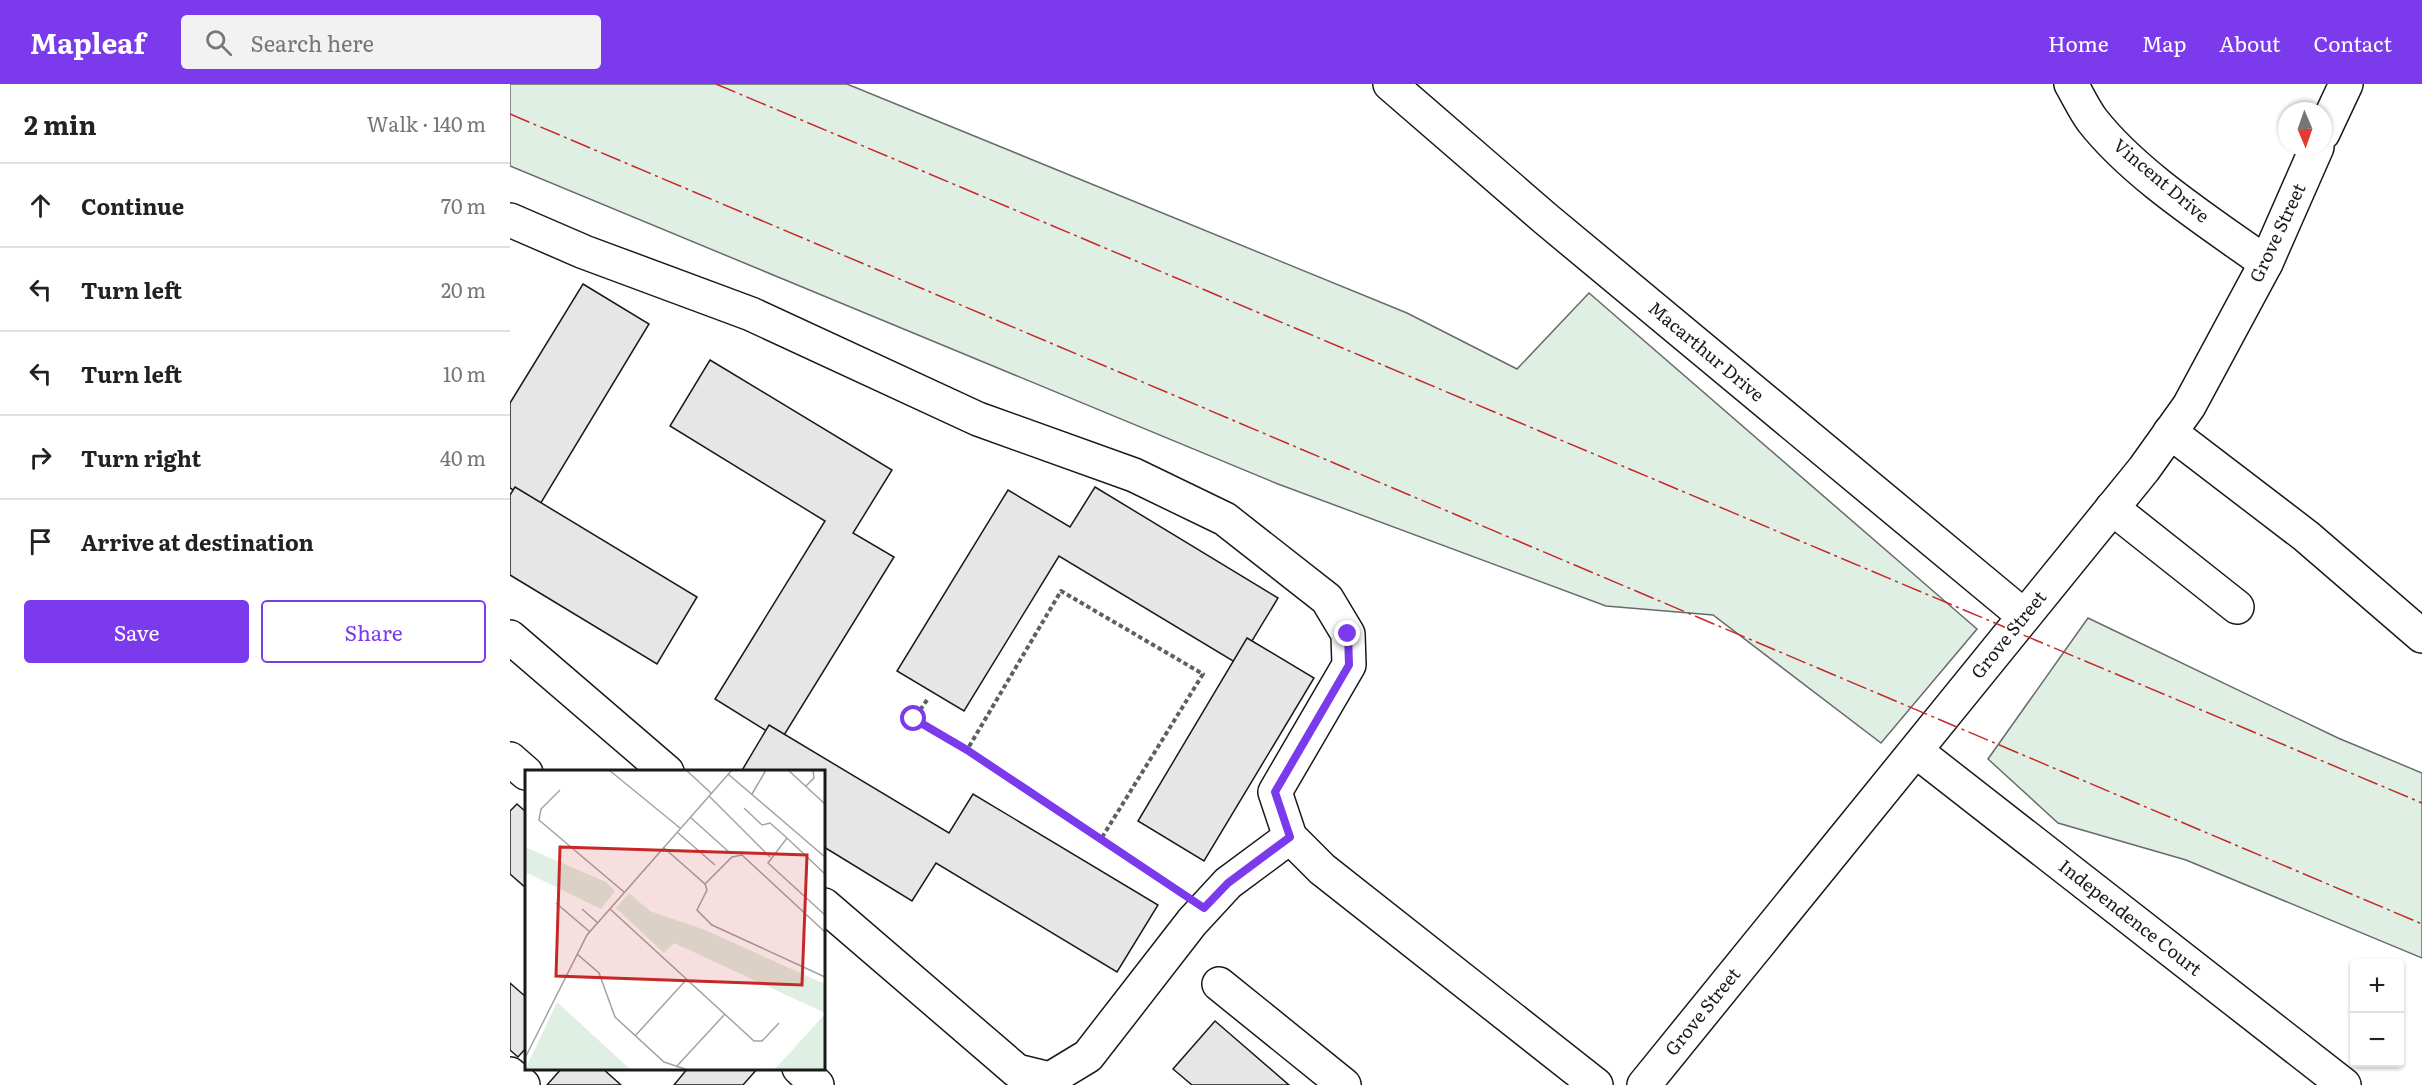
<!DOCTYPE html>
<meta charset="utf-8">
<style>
body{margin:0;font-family:Literata,serif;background:#f2f2f2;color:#222}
.controls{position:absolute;right:18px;bottom:18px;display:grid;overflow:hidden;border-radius:6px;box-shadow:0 2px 4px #0004}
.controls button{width:54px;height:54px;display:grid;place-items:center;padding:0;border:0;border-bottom:2px solid #e0e0e0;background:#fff;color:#222;font:30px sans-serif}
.compass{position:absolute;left:1768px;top:18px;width:54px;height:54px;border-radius:50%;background:#fff;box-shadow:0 2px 4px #0004;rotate:178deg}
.stop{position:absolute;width:18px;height:18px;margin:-14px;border:4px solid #7c3aed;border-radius:50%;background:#fff}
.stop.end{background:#7c3aed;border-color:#fff;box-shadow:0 2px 6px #0008}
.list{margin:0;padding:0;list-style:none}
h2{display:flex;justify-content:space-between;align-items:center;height:78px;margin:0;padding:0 24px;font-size:26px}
h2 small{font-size:20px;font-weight:400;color:#767676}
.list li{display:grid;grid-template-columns:39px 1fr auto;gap:18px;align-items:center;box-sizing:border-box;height:84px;padding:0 24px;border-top:2px solid #e0e0e0}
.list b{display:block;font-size:22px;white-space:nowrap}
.list em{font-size:20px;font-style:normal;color:#767676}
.actions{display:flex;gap:12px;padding:18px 24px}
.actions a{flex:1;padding:14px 0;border:2px solid #7c3aed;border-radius:6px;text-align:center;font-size:21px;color:#7c3aed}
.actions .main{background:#7c3aed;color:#fff}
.icon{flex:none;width:33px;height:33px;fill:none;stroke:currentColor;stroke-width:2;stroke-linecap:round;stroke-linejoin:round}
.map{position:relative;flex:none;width:1912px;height:1001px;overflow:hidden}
header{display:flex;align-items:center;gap:36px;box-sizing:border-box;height:84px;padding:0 30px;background:#7c3aed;color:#fff}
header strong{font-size:28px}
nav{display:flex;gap:33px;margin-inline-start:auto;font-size:21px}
.search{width:420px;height:54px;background:#f2f2f2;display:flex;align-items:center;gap:15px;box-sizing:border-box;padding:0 21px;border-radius:6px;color:#767676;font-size:22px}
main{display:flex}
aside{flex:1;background:#fff}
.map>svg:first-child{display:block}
</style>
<header>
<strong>Mapleaf</strong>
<div class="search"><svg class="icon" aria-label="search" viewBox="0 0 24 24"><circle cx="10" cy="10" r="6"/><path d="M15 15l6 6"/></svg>Search here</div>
<nav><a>Home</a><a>Map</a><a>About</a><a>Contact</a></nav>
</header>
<main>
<aside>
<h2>2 min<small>Walk · 140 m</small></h2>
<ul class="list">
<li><svg class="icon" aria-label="ahead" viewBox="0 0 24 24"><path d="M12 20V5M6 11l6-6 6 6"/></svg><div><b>Continue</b></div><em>70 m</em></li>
<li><svg class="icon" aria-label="left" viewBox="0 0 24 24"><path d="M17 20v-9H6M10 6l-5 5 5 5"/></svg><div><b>Turn left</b></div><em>20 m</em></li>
<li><svg class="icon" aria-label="left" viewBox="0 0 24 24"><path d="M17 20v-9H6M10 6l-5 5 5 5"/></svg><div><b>Turn left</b></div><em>10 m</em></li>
<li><svg class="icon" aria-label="right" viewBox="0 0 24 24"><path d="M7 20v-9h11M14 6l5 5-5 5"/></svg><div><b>Turn right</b></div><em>40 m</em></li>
<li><svg class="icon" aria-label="arrive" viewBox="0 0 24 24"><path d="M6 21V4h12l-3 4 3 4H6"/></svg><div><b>Arrive at destination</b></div></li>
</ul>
<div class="actions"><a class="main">Save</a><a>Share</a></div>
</aside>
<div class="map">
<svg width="1912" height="1001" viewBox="0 0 1912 1001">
<rect width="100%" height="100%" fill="#fff"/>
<g fill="#e0efe3" stroke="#6a6a6a" stroke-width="1.5">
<polygon points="0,0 337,0 897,229 1007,285 1079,209 1467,545 1371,659 1203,531 1096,522 768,400 0,82"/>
<polygon points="1578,534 1828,654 1912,689 1912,874 1676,776 1548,739 1478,675"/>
</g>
<g fill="#e6e6e6" stroke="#1a1a1a" stroke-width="1.5">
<polygon points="73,200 139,240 29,422 0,404 0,319"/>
<polygon points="200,276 382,386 343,449 384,473 271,656 205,615 315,437 160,342"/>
<polygon points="5,403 187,513 147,580 0,491 0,411"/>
<polygon points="585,403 768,514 728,580 549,472 454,627 387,587 498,406 560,443"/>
<polygon points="737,554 804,594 694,777 628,737"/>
<polygon points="259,641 439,749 463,710 648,821 607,888 426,779 402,817 314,763 314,688 231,688"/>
<polygon points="7,720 16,728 16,804 0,790 0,727"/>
<polygon points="0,899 16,913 16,964 8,973 0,966"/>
<polygon points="705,937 779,1001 682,1001 663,985"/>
<polygon points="52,984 92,984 111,1001 37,1001"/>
<polygon points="178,984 248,984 233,1001 164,1001"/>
</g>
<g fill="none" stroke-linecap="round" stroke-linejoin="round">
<defs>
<g id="minor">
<polyline points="880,0 1036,135 1514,532"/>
<path d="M1561,0C1568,12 1574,25 1582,36C1625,91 1699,138 1756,179"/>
<polyline points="1813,49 1836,0"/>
<polyline points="0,136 74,168 241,230 468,335 624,391 715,435 817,515 838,550 839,581 765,708 780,753 812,785 1086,1001"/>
<polyline points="1660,348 1796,452 1912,552"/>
<polyline points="1602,424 1727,523"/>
<polyline points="0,553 157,688"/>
<polyline points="1406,667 1834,1001"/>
<polyline points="0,675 16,689"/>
<polyline points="314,821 507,987 540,995 578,972 682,838 718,799 780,753"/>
<polyline points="709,900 834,1001"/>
<polyline points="289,984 307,1001"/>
<polyline points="0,990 13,1001"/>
<polyline points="1134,1001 1634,385 1679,322 1756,179 1807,63"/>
</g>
</defs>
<use href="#minor" stroke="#1a1a1a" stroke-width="36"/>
<g stroke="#5f5f5f" stroke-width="4" stroke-dasharray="4.5 3" stroke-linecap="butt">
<polyline points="417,616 404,635 457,666"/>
<polyline points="591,755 457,666 551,507 693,590 591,755 669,807"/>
</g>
<use href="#minor" stroke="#fff" stroke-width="33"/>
<g stroke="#c62828" stroke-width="1.5" stroke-dasharray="21 4.5 3 4.5" stroke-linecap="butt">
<polyline points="206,0 1912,719"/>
<polyline points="0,30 1912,840"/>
</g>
</g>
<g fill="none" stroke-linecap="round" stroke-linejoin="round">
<polyline stroke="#7c3aed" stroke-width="8" points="404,635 457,666 694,824 718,799 780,753 765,708 839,581 838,550"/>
</g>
<g text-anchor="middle" stroke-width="4.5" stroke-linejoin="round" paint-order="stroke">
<g font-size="18" fill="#1a1a1a" stroke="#fff">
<text transform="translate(1651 97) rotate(40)" y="6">Vincent Drive</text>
<text transform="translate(1768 149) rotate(-65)" y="6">Grove Street</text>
<text transform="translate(1196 268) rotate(40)" y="6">Macarthur Drive</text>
<text transform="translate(1499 551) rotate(-51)" y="6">Grove Street</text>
<text transform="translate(1620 834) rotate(38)" y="6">Independence Court</text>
<text transform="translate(1193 928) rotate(-51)" y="6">Grove Street</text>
</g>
</g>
<g transform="translate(15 686)">
<rect width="300" height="300" fill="#fff"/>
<path d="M0,77L81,112L90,121L76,139L0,102ZM104,123L125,141L180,160L300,214V243L149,173L139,183L91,138ZM32,232L106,300H0ZM300,244V300H249Z" fill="#e0efe3"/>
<path fill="none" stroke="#a3a3a3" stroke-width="1.5" d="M84,0L155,58M161,0L186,23M263,0L300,34M203,4L300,87M281,16L289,8L288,0M35,20L16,39L14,50L99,122M227,24L241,0M184,26L245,87M219,38L237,55L245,53L262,68M165,47L204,82M152,62L190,95M138,77L180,114L182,120L172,140L187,155L300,207M300,104L262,68L243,93L300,145M180,114L207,87L217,85L300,162M31,133L65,162M57,139L73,153M85,139L229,271H237L254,253M52,184L74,203L90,247L139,292L163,300M110,266L162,209M0,288L62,165L207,0M152,296L200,244"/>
<path fill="#c62828" fill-opacity="0.15" stroke="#c62828" stroke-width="3" d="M35,77L282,85L277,215L31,206Z"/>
<rect width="300" height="300" fill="none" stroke="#1a1a1a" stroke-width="3"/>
</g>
</svg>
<div class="controls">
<button>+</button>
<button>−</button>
</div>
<svg class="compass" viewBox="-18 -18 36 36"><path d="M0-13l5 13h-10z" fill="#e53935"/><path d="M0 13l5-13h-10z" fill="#767676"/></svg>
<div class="stop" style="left:404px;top:635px"></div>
<div class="stop end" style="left:838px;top:550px"></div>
</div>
</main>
